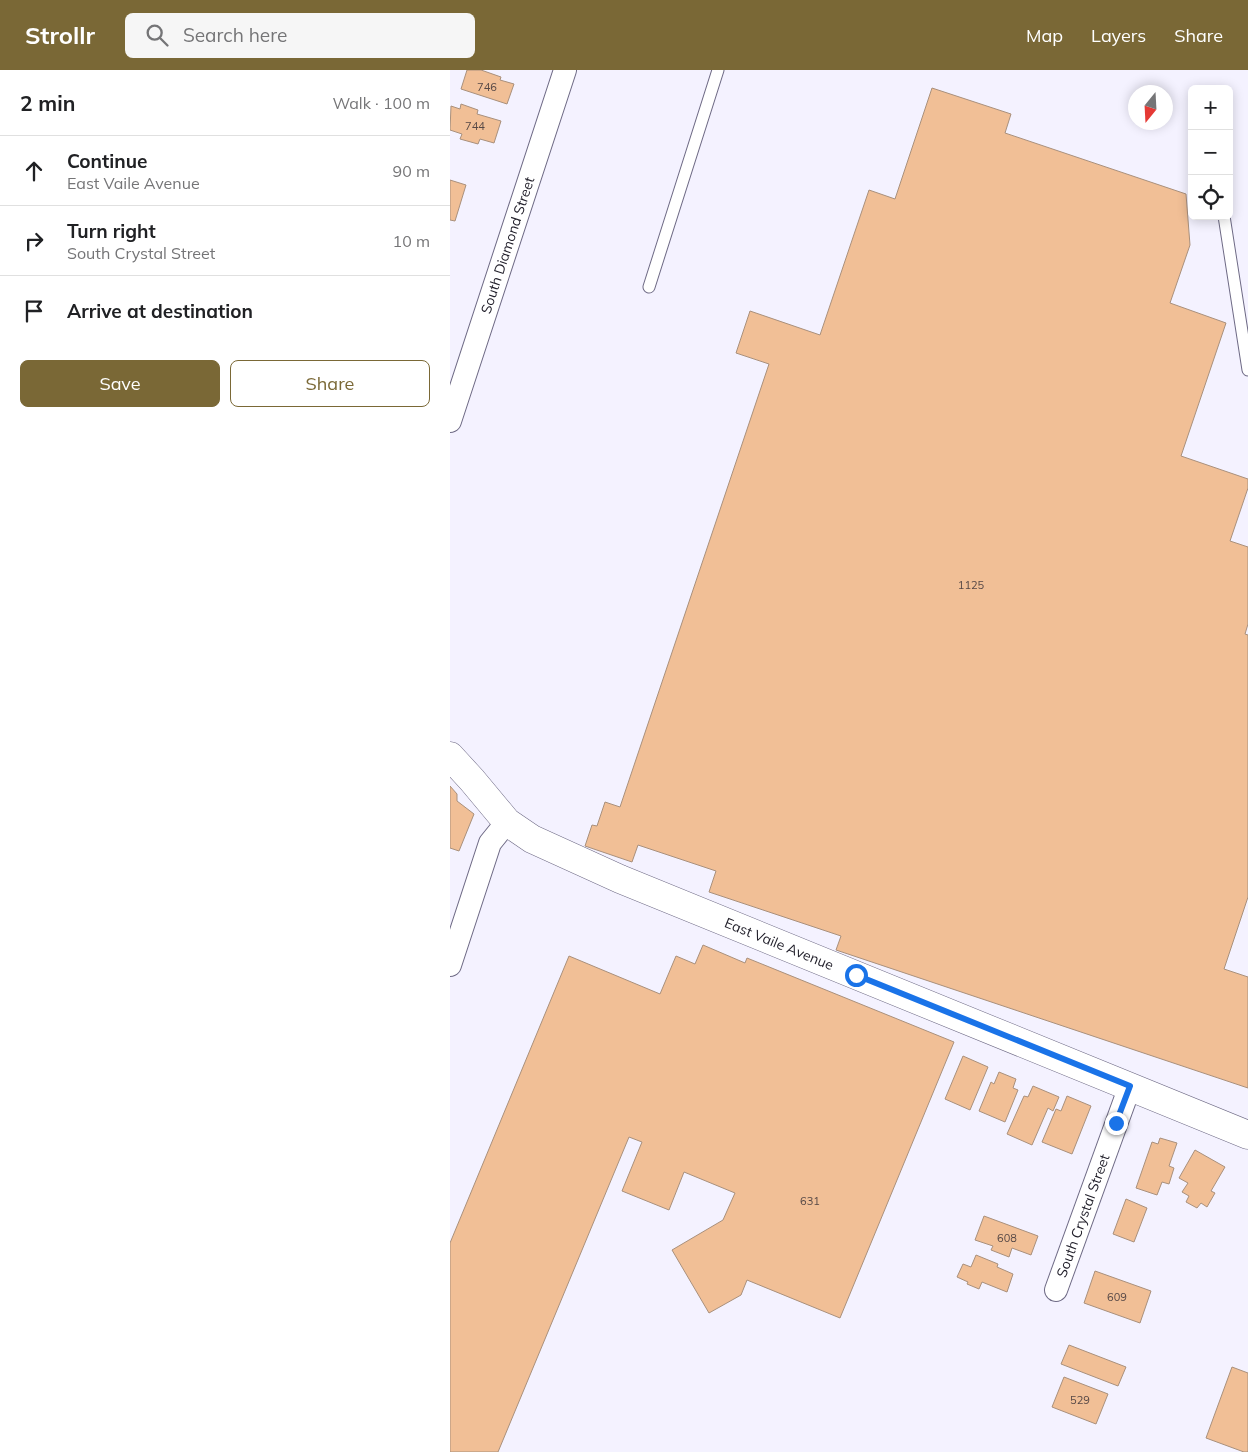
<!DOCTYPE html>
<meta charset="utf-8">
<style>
body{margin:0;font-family:Mulish,sans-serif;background:#f6f6f6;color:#202124}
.controls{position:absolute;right:15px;top:15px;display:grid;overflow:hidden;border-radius:8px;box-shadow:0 2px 12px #0003}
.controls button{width:45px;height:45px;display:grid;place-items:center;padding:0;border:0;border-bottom:1px solid #e0e0e0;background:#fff;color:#202124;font:25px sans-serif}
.compass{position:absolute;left:678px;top:15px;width:45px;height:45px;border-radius:50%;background:#fff;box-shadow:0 2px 12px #0003;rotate:198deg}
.stop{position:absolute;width:15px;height:15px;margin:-11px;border:4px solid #1a73e8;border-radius:50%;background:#fff}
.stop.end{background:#1a73e8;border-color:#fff;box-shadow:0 1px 5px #0008}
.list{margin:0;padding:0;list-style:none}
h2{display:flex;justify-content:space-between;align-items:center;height:65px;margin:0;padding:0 20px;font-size:21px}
h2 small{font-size:16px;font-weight:400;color:#757577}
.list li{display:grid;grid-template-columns:32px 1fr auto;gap:15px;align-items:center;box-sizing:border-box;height:70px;padding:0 20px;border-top:1px solid #e0e0e0}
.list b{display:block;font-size:19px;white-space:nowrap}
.list p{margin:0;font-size:16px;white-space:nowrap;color:#757577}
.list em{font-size:16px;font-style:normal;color:#757577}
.actions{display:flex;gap:10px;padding:15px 20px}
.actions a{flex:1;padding:11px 0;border:1px solid #7a6836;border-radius:8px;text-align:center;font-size:18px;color:#7a6836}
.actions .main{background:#7a6836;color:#fff}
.icon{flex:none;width:28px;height:28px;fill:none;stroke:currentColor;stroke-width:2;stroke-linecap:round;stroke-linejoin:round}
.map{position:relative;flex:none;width:798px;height:1382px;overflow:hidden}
header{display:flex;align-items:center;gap:30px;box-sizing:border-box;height:70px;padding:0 25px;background:#7a6836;color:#fff}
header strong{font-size:24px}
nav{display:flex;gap:28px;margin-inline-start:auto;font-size:18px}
.search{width:350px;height:45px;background:#f6f6f6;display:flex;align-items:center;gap:12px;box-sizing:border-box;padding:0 18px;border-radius:8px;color:#757577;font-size:19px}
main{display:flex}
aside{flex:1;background:#fff}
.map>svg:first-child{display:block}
</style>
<header>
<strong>Strollr</strong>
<div class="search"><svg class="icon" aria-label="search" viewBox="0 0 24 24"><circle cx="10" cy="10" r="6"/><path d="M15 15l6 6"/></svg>Search here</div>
<nav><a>Map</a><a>Layers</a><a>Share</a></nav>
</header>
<main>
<aside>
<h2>2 min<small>Walk · 100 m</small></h2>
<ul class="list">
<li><svg class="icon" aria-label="ahead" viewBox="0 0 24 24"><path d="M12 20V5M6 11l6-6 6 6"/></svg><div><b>Continue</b><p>East Vaile Avenue</p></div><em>90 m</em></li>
<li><svg class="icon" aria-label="right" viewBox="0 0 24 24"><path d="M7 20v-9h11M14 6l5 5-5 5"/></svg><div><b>Turn right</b><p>South Crystal Street</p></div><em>10 m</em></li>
<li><svg class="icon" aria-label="arrive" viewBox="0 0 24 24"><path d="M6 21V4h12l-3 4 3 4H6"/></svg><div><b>Arrive at destination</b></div></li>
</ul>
<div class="actions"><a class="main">Save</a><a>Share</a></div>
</aside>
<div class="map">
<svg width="798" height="1382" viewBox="0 0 798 1382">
<rect width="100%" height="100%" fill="#f4f2ff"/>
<g fill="#f1bf96" stroke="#a9907c">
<polygon points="17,0 31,0 51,7 50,10 64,14 57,34 11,19"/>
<polygon points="482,18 561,44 555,63 736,124 740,175 720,233 776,253 731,386 798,409 798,418 780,471 798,477 798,554 795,564 798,565 798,827 774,899 798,907 798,1018 386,880 391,866 259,822 266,801 188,775 182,792 135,776 142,755 147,756 155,732 170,737 319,294 286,283 300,241 370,265 419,120 445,129"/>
<polygon points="11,34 28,40 27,44 51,51 44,73 30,69 28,74 10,69 12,64 0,60 1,36 10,39"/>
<polygon points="0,110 16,115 5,151 0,150"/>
<polygon points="0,716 7,724 7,731 24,744 9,781 0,778"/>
<polygon points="253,875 295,893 297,888 504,972 390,1248 297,1210 291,1225 259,1243 222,1180 273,1150 285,1123 234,1102 219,1140 172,1121 192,1072 179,1067 48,1382 0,1382 0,1173 119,886 210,924 226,886 245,894"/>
<polygon points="513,986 538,997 520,1040 495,1029"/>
<polygon points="549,1002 566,1009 563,1018 568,1020 555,1052 529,1041 541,1012 544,1014"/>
<polygon points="583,1016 609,1027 603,1041 598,1038 582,1075 557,1064 574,1026 578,1027"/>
<polygon points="617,1026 641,1036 622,1084 592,1072 606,1039 611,1041"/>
<polygon points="710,1068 727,1073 719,1096 724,1098 719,1114 712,1112 707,1125 686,1118 702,1072 708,1074"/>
<polygon points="745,1080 775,1097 761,1121 765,1123 757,1137 751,1133 747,1138 736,1132 739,1126 732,1122 738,1113 729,1108"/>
<polygon points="676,1129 697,1138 684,1172 663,1164"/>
<polygon points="534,1146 588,1166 581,1185 562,1178 559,1187 541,1180 543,1176 525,1170"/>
<polygon points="526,1185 548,1194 547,1197 563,1204 557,1222 532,1212 529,1219 517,1214 518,1212 507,1207 513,1194 521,1197"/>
<polygon points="645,1201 701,1221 690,1253 634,1233"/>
<polygon points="619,1275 676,1297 668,1316 611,1294"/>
<polygon points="782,1297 798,1303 798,1382 794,1382 756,1368"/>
<polygon points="614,1307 658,1324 646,1354 602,1337"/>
</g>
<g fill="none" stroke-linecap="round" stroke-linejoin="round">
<defs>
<g id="service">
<polyline points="774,146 798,300"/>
<polyline points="199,217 268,0"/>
</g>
<g id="minor">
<path id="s1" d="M0,351L115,0"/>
<polyline points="0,895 40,773 57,752"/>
<path id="s2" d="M606,1220L680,1016"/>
</g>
<g id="tertiary">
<path id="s3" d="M0,686L22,710L57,752L82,769L170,809L798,1065"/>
</g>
</defs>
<use href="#service" stroke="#6e6a85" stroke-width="13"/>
<use href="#minor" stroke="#6e6a85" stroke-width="24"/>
<use href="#tertiary" stroke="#6e6a85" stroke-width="29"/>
<use href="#service" stroke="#fff" stroke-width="11"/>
<use href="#minor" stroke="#fff" stroke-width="22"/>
<use href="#tertiary" stroke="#fff" stroke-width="28"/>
</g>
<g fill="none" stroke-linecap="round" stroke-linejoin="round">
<polyline stroke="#1a73e8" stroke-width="6" points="406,905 680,1016 666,1053"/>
</g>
<g text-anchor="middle" stroke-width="5" stroke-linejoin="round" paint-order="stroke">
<g font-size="11" fill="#564846">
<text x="37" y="21">746</text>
<text x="25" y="60">744</text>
<text x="521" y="519">1125</text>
<text x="360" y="1135">631</text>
<text x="557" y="1172">608</text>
<text x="667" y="1231">609</text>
<text x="630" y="1334">529</text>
</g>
<g font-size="14" fill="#22202b" stroke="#fff">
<text dy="5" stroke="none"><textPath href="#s1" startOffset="185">South Diamond Street</textPath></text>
<text dy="5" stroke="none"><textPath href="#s3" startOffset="386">East Vaile Avenue</textPath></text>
<text dy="5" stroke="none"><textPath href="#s2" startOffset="79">South Crystal Street</textPath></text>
</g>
</g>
</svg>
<div class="controls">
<button>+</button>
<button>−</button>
<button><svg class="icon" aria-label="locate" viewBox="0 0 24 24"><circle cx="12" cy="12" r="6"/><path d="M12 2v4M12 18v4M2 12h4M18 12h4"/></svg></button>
</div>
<svg class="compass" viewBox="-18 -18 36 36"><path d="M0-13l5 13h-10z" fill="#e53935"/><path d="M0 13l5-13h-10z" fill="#757577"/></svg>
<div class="stop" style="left:406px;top:905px"></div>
<div class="stop end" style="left:666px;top:1053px"></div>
</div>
</main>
